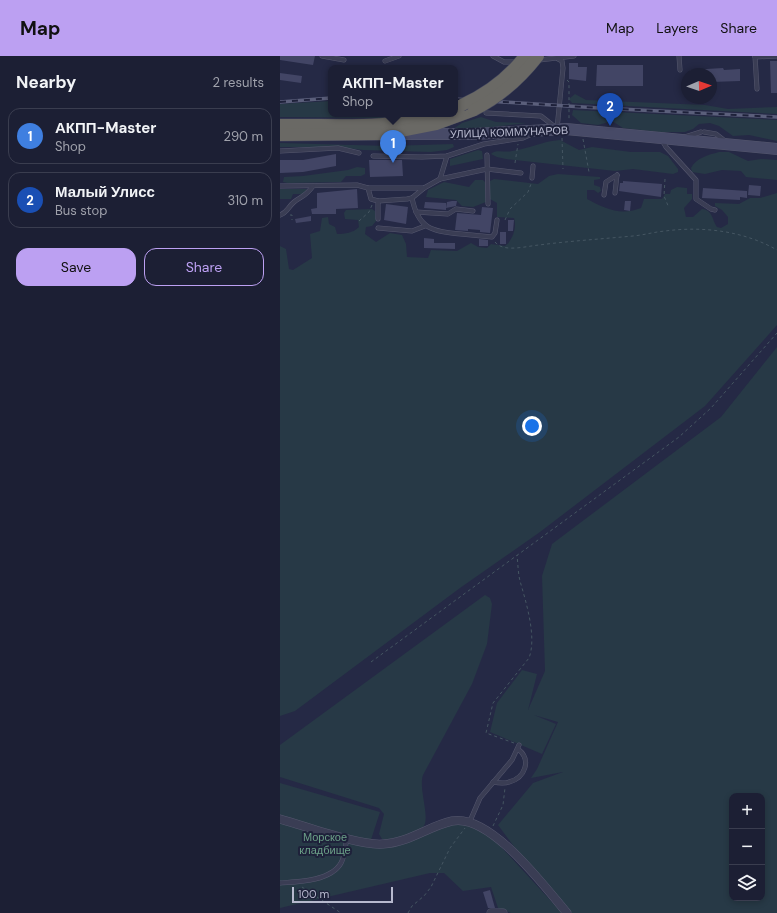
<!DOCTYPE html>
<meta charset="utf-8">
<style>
body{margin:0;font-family:"DM Sans",sans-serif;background:#25273c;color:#f1f3f6}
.controls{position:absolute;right:12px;bottom:12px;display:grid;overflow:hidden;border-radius:8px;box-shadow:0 2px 6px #0003}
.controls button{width:36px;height:36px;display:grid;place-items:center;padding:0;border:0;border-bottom:1px solid #3a3d4f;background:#1c1f34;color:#f1f3f6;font:20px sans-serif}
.compass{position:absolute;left:401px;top:12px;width:36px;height:36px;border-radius:50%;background:#1c1f34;box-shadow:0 2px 6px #0003;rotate:88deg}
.scale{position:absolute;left:12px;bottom:10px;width:101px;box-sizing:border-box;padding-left:4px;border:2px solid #b7b9ce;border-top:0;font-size:11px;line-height:14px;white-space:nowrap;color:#b7b9ce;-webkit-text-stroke:3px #1e213a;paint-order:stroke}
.you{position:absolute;left:252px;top:370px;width:14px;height:14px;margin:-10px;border:3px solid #fff;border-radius:50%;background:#1a73e8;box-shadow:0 0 0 6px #1a73e833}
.badge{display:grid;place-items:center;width:26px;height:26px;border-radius:50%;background:#bca0f2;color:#fff;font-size:13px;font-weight:700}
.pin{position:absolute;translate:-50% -33px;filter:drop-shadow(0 1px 2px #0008)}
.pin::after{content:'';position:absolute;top:21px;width:14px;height:12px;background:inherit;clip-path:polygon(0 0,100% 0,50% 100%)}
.popup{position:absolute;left:48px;top:9px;width:130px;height:52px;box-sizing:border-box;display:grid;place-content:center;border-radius:8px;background:#1c1f34;filter:drop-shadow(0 1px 3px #0005);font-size:13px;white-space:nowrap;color:#a0a2ac}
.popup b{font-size:15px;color:#f1f3f6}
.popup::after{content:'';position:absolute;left:50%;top:100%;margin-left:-8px;border:8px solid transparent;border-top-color:#1c1f34}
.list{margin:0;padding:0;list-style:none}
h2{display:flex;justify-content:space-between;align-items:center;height:52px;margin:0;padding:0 16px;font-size:17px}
h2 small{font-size:13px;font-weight:400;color:#a0a2ac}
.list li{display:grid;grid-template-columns:26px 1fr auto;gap:12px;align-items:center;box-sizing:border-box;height:56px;margin:0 8px 8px;padding:0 8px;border:1px solid #3a3d4f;border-radius:12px}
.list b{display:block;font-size:15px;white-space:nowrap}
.list p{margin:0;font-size:13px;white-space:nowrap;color:#a0a2ac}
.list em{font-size:13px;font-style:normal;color:#a0a2ac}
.actions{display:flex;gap:8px;padding:12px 16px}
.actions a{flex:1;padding:9px 0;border:1px solid #bca0f2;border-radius:12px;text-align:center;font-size:14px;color:#bca0f2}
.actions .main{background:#bca0f2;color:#111}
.icon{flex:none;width:22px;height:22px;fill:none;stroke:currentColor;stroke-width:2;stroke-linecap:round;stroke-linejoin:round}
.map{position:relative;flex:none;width:497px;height:857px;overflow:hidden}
header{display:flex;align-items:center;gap:24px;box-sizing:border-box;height:56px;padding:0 20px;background:#bca0f2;color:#111}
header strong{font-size:19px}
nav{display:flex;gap:22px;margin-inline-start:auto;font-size:14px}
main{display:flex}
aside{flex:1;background:#1c1f34}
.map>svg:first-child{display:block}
</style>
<header>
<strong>Map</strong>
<nav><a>Map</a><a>Layers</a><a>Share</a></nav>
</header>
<main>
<aside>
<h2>Nearby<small>2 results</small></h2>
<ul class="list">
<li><span class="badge" style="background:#3f7fe0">1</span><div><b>АКПП-Master</b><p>Shop</p></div><em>290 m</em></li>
<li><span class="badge" style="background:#1a4fb4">2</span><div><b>Малый Улисс</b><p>Bus stop</p></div><em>310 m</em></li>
</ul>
<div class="actions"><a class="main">Save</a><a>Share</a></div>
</aside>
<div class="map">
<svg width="497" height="857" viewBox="0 0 497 857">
<rect width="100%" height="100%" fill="#252945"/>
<g fill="#273946" fill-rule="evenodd">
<polygon points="295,38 306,44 425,49 448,53 497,51 497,58 292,47 289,43"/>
<polygon points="51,45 51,58 130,58 100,62 0,61 0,48"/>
<polygon points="293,54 497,64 497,85 469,79 453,80 439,70 430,67 419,68 413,73 405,76 380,76 343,72 332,65 318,69 301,67 292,59"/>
<polygon points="201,61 216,66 247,67 195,73 173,73 182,67"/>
<path d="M280,84L299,94L312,91L351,96H380L388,100L398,113V116L393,118L353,113L335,115L226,103L217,101L211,98C216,93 225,97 232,95C248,93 263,85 280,84Z"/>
<polygon points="0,87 109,90 173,88 174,91 167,94 151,96 83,94 59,91 0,91"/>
<polygon points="198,94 202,95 203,103 170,110 170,103"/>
<path d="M439,96H449L468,105L481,103L497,104V124L466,121L461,115L442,114L425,118L412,116L411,112C416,102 428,99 439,96Z"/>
<polygon points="77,111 85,112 85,118 81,120 66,120 61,126 8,127 3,126 4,121 23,120 68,114"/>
<path d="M278,118L320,121V123L314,124V129L320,131L321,135L318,137L314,134H307V143C326,153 340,160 361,152L364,143H382L385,138H390L391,134L397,131L407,132V138H412V143L404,152L406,161H413L422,153C433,154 432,164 437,171L441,172L448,168V161L442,154L435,150V147L459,148L470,142H480L497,137V269L425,350L260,476L180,532L15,655L0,660V190L6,193L9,213L13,214L32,202L30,178L40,175L42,162L48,161L49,168L55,171L57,178C65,178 73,177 79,171L78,164L65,163L64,157L66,154L92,153L95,155L96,165L92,170L86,171L85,178L96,186L110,177L122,179L126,188L127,201L148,202L151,194L177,195L191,187L198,191L207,192L211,188L225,190C233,184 237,171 234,162L217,161V147L210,143V125L214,123L258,128L269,120Z"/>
<polygon points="195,124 203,124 205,126 206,146 193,151 182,150 176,144 146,141 148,134 164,126 189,131"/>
<polygon points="0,133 26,133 28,135 24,138 13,138 11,143 0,143"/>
<path d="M497,291V857H292L252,815L218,769L253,727L283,716L251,722L257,713L278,666L254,659L276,668L262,698L210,676L217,647L242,614L257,618L248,654L265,615L262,520L272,488L441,361ZM452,740H482V842H452Z"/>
<path d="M205,539L210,542L212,548L207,588L192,628L143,719C138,733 151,762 143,771C139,775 131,777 126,779C118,782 110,786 102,783L99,778L104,758L99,752L0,721V689Z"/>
<polygon points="0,727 100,756 89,790 130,785 174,768 190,769 213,782 282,857 231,857 218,852 211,831 183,835 164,817 150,817 0,852"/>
</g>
<g fill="#424565">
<polygon points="0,0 35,0 33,9 0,4"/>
<polygon points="490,5 497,5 497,37 491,37"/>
<polygon points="289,7 298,7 298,11 307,11 306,25 289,23"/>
<polygon points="317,9 363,9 363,30 316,30"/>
<polygon points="443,12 444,14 460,13 460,25 431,26 431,18 410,18 410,14"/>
<polygon points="0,17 22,20 21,27 0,24"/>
<polygon points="56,98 56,110 23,116 0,117 0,104 23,104"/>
<polygon points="89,104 122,104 123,120 90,121"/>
<polygon points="343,125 382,128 381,141 339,135 340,127 343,127"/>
<polygon points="469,129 481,130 480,140 468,139"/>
<polygon points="423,132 467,135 467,142 460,141 460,144 422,142"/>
<polygon points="77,133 78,152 56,153 56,158 32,158 31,153 37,152 37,137"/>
<polygon points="172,145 177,145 176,150 166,152 167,146"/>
<polygon points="345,145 351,145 350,155 344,154"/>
<polygon points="145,146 166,147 166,154 144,152"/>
<polygon points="106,148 128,151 126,168 104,164"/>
<polygon points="202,151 213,152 210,177 200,176 200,174 188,173 188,175 175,174 177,157 201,159"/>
<polygon points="31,160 31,165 16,167 15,163"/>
<polygon points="228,164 234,164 233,175 228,175"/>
<rect x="220" y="176" width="6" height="12"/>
<polygon points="144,182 154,183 154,187 175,187 175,193 144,192"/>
<polygon points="199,183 208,184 208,190 199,190"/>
<polygon points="210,834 215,852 208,852 203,836"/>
</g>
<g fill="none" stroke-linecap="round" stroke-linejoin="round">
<defs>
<g id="service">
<polyline points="42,0 64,4"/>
<polyline points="213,0 224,6 236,6"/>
<polyline points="399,0 400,14"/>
<polyline points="475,0 477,33"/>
<polyline points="475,1 497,0"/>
<polyline points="259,4 294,0"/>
<polyline points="105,5 119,0"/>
<polyline points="206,57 261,60 275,71"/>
<polyline points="277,73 283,12 282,5 278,3"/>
<polyline points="424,76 436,78 445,85"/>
<polyline points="405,81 421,76"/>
<polyline points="382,84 386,91 416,124 416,143 431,153 435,154"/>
<polyline points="0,95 58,92 79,97"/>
<polyline points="207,99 208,148"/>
<polyline points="93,100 142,101 167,100 204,88 243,82 252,78"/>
<polyline points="252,122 253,110"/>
<polyline points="160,123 207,113 241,117"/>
<polyline points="0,130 77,129 88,132 144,132 160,123 167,100"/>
<polyline points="88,132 91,143 98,145 127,143 132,142 144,132"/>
<polyline points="335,137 337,119"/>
<polyline points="324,139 326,126 337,119"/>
<path d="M132,142C138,173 153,176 181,178C191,179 202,180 212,181L215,177L217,164"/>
<polyline points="136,156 168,158 176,153 193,155"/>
<path d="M0,159C7,157 8,151 14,146C23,139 25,141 33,130"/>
<polyline points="98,163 98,145"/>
<polyline points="98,172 132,175 145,170"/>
<path d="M213,726C218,727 224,728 229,726C245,722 252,704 238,693"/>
<polyline points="190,765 200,742 232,704 239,689"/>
<path d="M0,827C18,826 51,825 61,807C65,800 65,790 67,782"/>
</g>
<g id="minor">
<path d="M0,763C26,770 79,790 103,788C128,787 149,770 172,765C210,757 264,830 287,857"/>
<polyline points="211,857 223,857"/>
</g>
<polyline id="secondary" points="119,78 194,78 286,73 497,93"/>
<g id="trunk">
<path d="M0,69C54,68 108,74 160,58"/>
<polyline points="0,79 105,78 156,68 194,54"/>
</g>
</defs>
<use href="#service" stroke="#55576e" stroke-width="5"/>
<use href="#minor" stroke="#55576e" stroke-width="9"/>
<use href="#secondary" stroke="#55576e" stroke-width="12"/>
<use href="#trunk" stroke="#41445c" stroke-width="13"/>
<g stroke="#455662" stroke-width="1" stroke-dasharray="3 3" stroke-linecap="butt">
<polyline points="287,24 289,26 289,63"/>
<polyline points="282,82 283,113"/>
<polyline points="303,83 309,116"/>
<polyline points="235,107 238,88"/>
<polyline points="385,123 384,140 389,152"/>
<polyline points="10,159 12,159 12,164"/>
<polyline points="225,164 230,153 248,136 251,128"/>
<polyline points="79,165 89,156 92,149"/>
<path d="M215,186C223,197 247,190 259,189C290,185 321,183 353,180C364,179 374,176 385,175C423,170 464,175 497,194"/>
<polyline points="91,606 399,381 431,352 497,277"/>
<path d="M234,687L206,677L213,647L249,602C257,581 246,546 240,525C238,517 238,508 237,499"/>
<polyline points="213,770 223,749 225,732"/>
<polyline points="22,831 61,857"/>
<polyline points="128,857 132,850 144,840 151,831 170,792 185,772"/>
</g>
<use href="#service" stroke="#3a3d54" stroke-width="4"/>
<use href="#minor" stroke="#3a3d54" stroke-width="8"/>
<use href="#secondary" stroke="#474a67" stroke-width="11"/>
<use href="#trunk" stroke="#6a6965" stroke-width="12"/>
<defs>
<g id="rail">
<polyline points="175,43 319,52 497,61"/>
<polyline points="0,46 51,42"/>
</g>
</defs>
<use href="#rail" stroke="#5b5f7b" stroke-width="3.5"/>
<use href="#rail" stroke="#1e213a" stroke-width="2" stroke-dasharray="6" stroke-linecap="butt"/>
<defs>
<g id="trunk-bridge">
<path d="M182,49C208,37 228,22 245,0"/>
<path d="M194,54C220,41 240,23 258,0"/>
</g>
</defs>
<use href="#trunk-bridge" stroke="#41445c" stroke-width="13" stroke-linecap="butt"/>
<use href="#trunk-bridge" stroke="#6a6965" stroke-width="12"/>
</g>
<g text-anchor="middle" stroke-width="4" stroke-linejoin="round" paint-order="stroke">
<g font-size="11" fill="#b7b9ce" stroke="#1e213a">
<text transform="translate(229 76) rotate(-2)" y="4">УЛИЦА КОММУНАРОВ</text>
</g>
<g font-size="11" fill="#6ca088" stroke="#1e213a">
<text x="45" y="785">Морское<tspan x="45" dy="13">кладбище</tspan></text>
</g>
</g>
</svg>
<div class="controls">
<button>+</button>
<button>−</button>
<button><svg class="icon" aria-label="layers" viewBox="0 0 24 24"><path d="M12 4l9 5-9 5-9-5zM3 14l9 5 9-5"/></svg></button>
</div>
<svg class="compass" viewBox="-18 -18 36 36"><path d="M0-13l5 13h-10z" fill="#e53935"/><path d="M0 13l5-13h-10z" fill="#a0a2ac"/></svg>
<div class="scale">100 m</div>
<div class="you"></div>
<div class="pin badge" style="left:113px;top:107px;background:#3f7fe0">1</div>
<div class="popup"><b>АКПП-Master</b>Shop</div>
<div class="pin badge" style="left:330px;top:70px;background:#1a4fb4">2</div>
</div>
</main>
